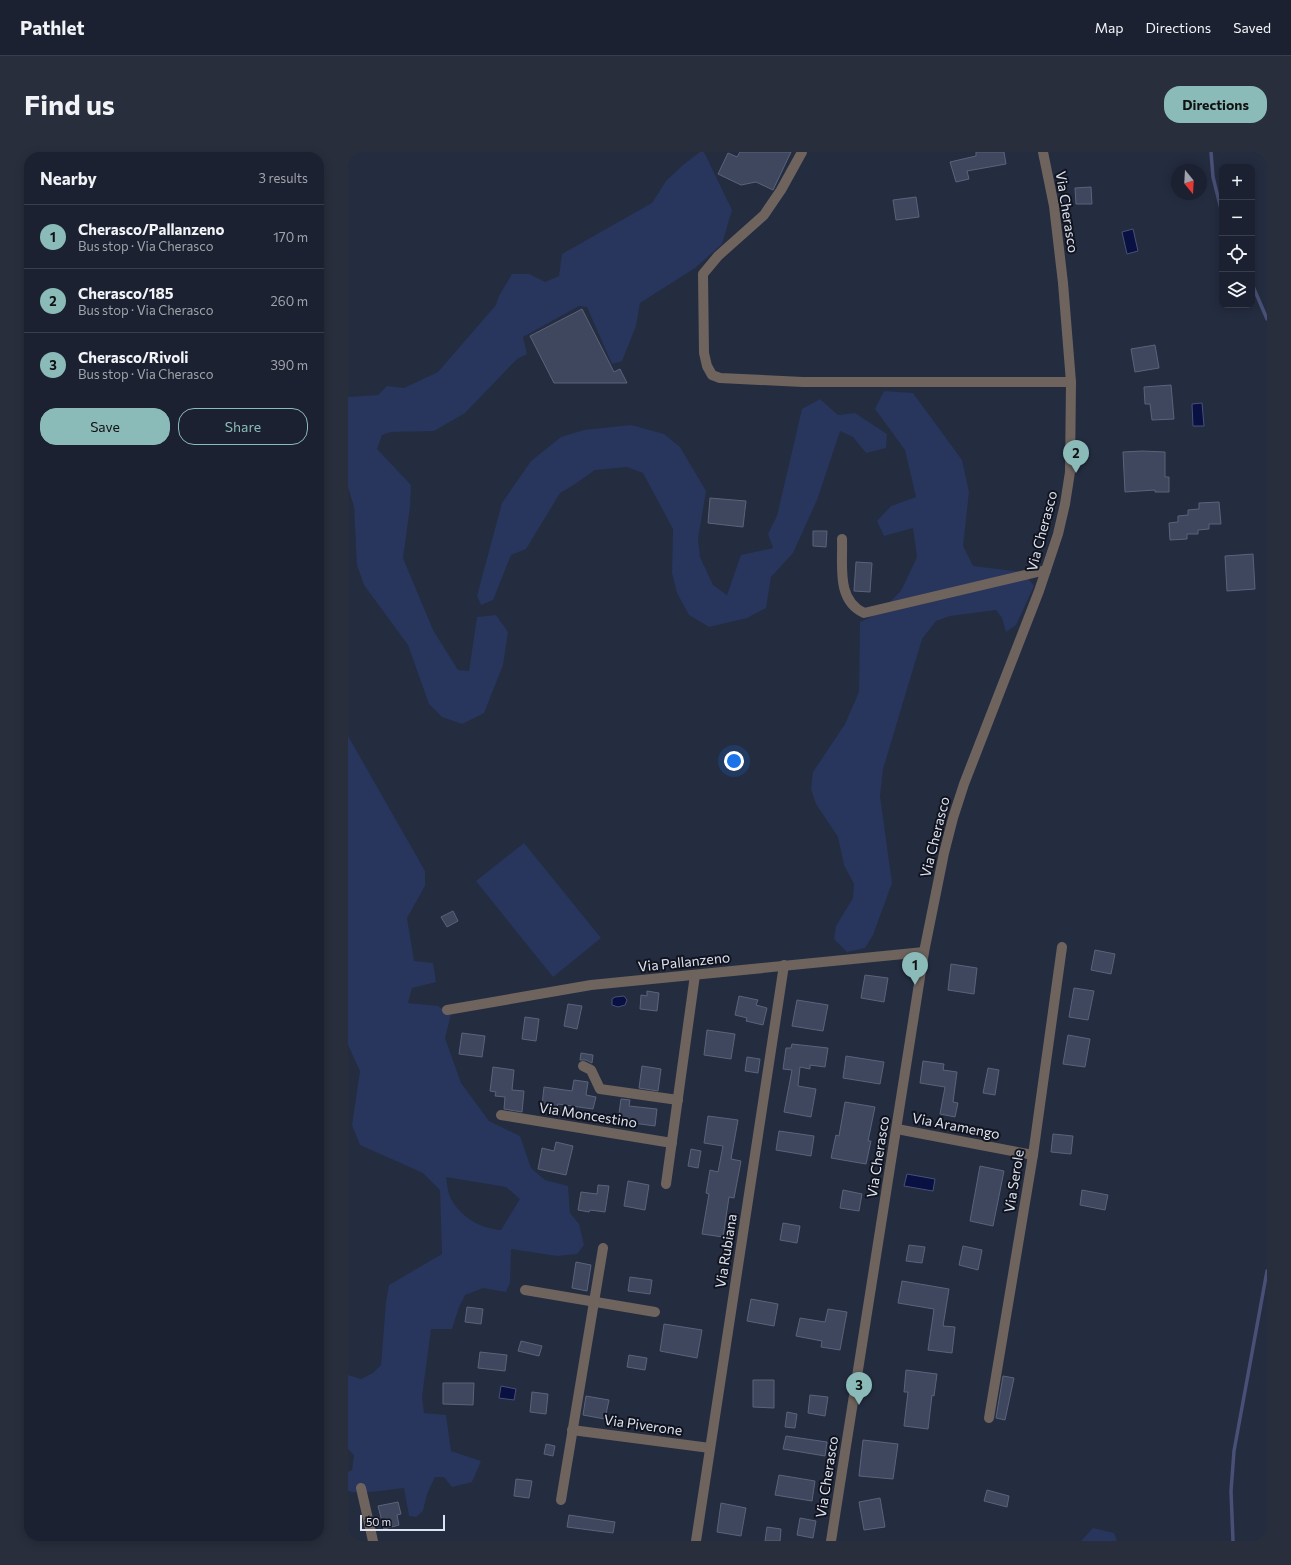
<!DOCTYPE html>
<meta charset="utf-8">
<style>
body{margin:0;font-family:Commissioner,sans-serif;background:#282e3c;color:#f1f3f6}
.controls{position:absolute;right:12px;top:12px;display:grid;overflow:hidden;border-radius:8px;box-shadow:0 2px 10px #0003}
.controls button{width:36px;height:36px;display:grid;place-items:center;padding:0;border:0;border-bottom:1px solid #393e4c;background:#1b2130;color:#f1f3f6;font:20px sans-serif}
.compass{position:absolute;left:823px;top:12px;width:36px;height:36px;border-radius:50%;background:#1b2130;box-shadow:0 2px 10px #0003;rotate:162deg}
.scale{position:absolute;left:12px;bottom:10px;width:85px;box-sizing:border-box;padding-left:4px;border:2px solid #dce2f0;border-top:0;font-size:11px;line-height:14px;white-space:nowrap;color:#dce2f0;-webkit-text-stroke:3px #11141e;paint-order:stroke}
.you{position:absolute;left:386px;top:609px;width:14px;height:14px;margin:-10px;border:3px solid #fff;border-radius:50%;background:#1a73e8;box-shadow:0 0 0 6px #1a73e833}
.badge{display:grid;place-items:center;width:26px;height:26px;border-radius:50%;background:#8bbbb9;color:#111;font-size:13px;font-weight:700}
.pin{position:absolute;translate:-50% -33px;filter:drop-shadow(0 1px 2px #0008)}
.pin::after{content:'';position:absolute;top:21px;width:14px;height:12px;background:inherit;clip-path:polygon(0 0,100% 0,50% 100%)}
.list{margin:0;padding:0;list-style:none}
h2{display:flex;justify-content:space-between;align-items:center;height:52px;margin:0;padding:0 16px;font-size:17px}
h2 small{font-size:13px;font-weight:400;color:#a0a3ab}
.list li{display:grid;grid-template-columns:26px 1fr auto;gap:12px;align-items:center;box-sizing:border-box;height:64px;padding:0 16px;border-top:1px solid #393e4c}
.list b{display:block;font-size:15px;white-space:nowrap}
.list p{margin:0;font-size:13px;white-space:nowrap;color:#a0a3ab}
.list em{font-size:13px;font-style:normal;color:#a0a3ab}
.actions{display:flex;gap:8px;padding:12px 16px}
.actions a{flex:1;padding:9px 0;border:1px solid #8bbbb9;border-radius:16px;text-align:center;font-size:14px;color:#8bbbb9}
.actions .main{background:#8bbbb9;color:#111}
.icon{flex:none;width:22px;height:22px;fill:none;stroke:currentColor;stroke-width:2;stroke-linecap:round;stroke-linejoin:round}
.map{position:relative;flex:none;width:919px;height:1389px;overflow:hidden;border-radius:16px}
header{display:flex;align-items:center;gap:24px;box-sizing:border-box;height:56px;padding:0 20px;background:#1b2130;border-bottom:1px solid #393e4c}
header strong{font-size:19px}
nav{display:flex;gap:22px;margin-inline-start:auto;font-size:14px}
.intro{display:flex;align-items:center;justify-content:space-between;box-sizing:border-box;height:96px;padding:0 24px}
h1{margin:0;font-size:28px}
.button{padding:10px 18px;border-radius:16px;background:#8bbbb9;color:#111;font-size:14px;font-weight:700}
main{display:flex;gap:24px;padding:0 24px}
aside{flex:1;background:#1b2130;border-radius:16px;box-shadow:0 2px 10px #0003}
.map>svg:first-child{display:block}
</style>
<header>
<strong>Pathlet</strong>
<nav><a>Map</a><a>Directions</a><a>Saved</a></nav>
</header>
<div class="intro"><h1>Find us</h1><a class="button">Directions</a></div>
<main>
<aside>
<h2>Nearby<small>3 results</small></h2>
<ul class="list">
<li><span class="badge">1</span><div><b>Cherasco/Pallanzeno</b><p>Bus stop · Via Cherasco</p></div><em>170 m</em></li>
<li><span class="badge">2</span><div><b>Cherasco/185</b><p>Bus stop · Via Cherasco</p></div><em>260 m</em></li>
<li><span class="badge">3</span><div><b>Cherasco/Rivoli</b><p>Bus stop · Via Cherasco</p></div><em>390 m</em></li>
</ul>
<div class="actions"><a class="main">Save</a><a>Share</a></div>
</aside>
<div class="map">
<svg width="919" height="1389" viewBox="0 0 919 1389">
<rect width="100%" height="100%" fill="#242c40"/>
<g fill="#28355c" fill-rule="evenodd">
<polygon points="352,0 356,0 384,58 374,92 347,116 292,151 288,174 274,209 264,212 239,155 231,154 175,185 179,202 169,207 117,261 86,279 43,280 34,283 29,297 63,333 62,355 55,406 85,478 110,518 121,519 129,465 148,463 160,480 155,513 136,561 114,572 94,565 81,552 60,493 16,433 9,413 6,355 0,335 0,245 30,243 39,234 56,236 90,220 148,153 151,144 164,122 181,122 197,130 211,124 214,102 304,51 318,29 335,13"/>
<polygon points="536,239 565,241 614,308 621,340 615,394 625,414 675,420 686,434 668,473 658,480 654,466 648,458 602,464 588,469 574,487 535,617 532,644 544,731 525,783 517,796 499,800 486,787 488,774 505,746 506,732 496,713 490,685 468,652 463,637 465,620 497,572 511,540 512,470 531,461 553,439 569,405 565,376 536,384 529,369 543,354 568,345 557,298 527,257"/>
<polygon points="472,247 490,263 507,261 539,282 538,296 518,301 505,285 492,279 469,348 445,401 423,425 418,456 399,466 361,475 341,463 329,441 324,421 325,377 295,321 279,315 247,318 227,332 212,341 178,397 163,403 145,448 133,453 129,444 154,351 183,309 213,285 236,278 283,273 316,282 332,295 358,339 350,387 352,405 365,433 379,443 393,403 425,396 420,382 429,364 454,257"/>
<path d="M0,584L77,719V734L59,766L66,809L85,811L88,830L64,836L60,851L90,854L103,862L97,886L113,931L141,969L172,984L183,1016L197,1028L220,1034L222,1061L231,1072L236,1093L229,1102L209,1104L163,1097L162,1131L158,1140L135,1136L117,1143L111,1155L104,1177H83L74,1245L76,1261L98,1263L103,1299L133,1309L124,1330L104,1335L96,1325H87L79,1342L75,1359L68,1365L61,1364L56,1336C44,1337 10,1343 0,1339V1320L4,1318L6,1303L0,1297V1223L13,1227L25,1221L33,1213L38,1150L41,1133L94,1102L92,1038L75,1021L12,993L4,973L12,919L0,893ZM98,1025L158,1035L172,1047L153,1078C133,1077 113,1065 103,1047C100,1041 99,1032 98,1025Z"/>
<polygon points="176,691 253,786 205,825 128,729"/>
<polygon points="745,1376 766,1381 769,1389 733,1389"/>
</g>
<g fill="#091143" stroke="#485077">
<polygon points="785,77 790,99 779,102 774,80"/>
<polygon points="854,251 856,274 845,274 844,252"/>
<polygon points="276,844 279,848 277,853 270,855 264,853 264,847 267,845"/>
<polygon points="559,1022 587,1027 585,1039 556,1034"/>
<polygon points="153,1234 168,1237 166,1248 151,1246"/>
</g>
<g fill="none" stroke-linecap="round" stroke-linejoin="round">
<g stroke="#485077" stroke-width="3.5">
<polyline points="863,0 865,25 874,61"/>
<polyline points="904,132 919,167"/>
<polyline points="885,1389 883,1339 886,1299 919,1119"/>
</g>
</g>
<g fill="#3e475d" stroke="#5a637b">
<polygon points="392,0 443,0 425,38 408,30 393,33 370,22 380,1 389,5"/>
<polygon points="628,0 656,0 658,12 619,19 621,27 608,30 602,10 628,4"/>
<polygon points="743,35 744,52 728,52 727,36"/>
<polygon points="568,45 571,65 548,68 545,48"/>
<polygon points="234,157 266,220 272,217 279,231 206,231 182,184"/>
<polygon points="807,193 811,216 787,220 783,197"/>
<polygon points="823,233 826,267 804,268 802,252 797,252 796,235"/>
<polygon points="794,299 817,300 817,325 821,325 821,340 807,340 807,338 777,340 775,300"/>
<polygon points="362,346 398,349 395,375 360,371"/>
<polygon points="871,350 873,372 861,372 861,377 850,378 850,382 839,382 839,387 822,388 821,371 830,370 830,364 840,363 840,358 851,357 851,351"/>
<polygon points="465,379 479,379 478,395 465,394"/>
<polygon points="905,402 907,437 879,439 877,404"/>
<polygon points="508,410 524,411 522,440 506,439"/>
<polygon points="105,759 110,769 99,775 93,765"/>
<polygon points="747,798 767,802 763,822 743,818"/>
<polygon points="603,812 629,816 626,842 600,838"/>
<polygon points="517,823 540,826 536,850 513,846"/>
<polygon points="726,836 746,839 740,868 721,865"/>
<polygon points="299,839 311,841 309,859 292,857 293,843 299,844"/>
<polygon points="391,844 410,848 408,853 419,856 415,873 398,869 399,866 387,863"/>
<polygon points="449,848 480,853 475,879 444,874"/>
<polygon points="220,852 234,854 229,877 216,874"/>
<polygon points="177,865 191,867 188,889 174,887"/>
<polygon points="359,878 387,882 383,907 356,903"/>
<polygon points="114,881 137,884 134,905 111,902"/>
<polygon points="720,883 742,887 737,915 715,912"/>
<polygon points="444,892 480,896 477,915 462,913 462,917 452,915 450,934 468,937 463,965 436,960 444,918 435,917 438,896 443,896"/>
<polygon points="233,901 245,903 244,911 238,908 232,908"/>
<polygon points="498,904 536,910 532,932 495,926"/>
<polygon points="399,905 412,907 410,921 397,919"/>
<polygon points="575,909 596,912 595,918 609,920 605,950 610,951 607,965 592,962 597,935 572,931"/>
<polygon points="294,914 313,917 310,939 291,936"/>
<polygon points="145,915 166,918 164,938 176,939 174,960 156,957 157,945 147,944 148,940 142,939"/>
<polygon points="640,916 651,918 647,943 635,941"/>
<polygon points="226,928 240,930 238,943 248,945 245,957 210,952 209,955 194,953 196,935 224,939"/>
<polygon points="273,947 282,948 281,954 309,957 307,974 270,969"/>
<polygon points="497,950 527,955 520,989 523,989 518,1012 483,1006 488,983 491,984"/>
<polygon points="360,964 390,968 383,1007 393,1009 386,1046 381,1045 375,1085 354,1082 361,1042 358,1041 362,1018 370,1020 375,994 356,991"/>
<polygon points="431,979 466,984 463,1004 428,998"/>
<polygon points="705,982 725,984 723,1002 703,1000"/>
<polygon points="208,990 225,994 218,1023 190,1017 194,996 206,999"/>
<polygon points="343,997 353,999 350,1016 340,1014"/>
<polygon points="632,1014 656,1019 645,1074 622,1069"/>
<polygon points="280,1029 301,1033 297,1058 276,1054"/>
<polygon points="250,1033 261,1034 257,1060 242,1058 241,1060 230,1058 233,1040 249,1042"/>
<polygon points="495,1038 514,1042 511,1059 492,1056"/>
<polygon points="734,1038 760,1043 757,1058 732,1053"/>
<polygon points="435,1071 452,1074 449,1091 432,1088"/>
<polygon points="561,1093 577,1095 574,1111 558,1109"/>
<polygon points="615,1094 634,1098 630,1118 611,1113"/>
<polygon points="228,1110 243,1113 239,1139 224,1136"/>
<polygon points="282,1125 304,1128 302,1142 280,1139"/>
<polygon points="554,1129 601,1137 595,1174 607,1175 604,1201 580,1198 586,1157 550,1151"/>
<polygon points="403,1147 430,1152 426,1174 399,1169"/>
<polygon points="119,1155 135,1157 133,1172 117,1170"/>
<polygon points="480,1157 499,1160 492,1198 473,1195 474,1189 448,1184 452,1166 477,1170"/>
<polygon points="316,1172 354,1178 349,1206 312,1199"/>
<polygon points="173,1189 194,1194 191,1204 170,1199"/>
<polygon points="132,1200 159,1203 157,1219 130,1216"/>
<polygon points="281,1203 299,1206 297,1218 279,1215"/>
<polygon points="558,1218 589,1222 586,1244 584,1243 580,1277 556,1274 560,1240 556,1240"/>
<polygon points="655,1224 666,1226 657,1268 648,1266"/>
<polygon points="405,1228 426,1228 426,1256 405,1255"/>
<polygon points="95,1231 126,1231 125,1253 95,1252"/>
<polygon points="184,1240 200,1242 198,1262 182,1260"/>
<polygon points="462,1243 480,1245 477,1264 460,1261"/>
<polygon points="238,1244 261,1248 257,1267 235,1263"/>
<polygon points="439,1260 449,1262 447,1276 437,1275"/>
<polygon points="438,1284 479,1290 477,1304 435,1297"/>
<polygon points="515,1288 550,1292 545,1327 511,1324"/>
<polygon points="198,1292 207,1294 205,1304 196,1302"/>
<polygon points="431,1323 467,1329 464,1349 427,1343"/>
<polygon points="168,1327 184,1329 181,1346 166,1344"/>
<polygon points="639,1338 661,1344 659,1355 636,1349"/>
<polygon points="532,1346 537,1375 516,1378 511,1350"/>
<polygon points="50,1350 53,1362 49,1363 51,1373 36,1377 30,1354"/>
<polygon points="373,1351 398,1356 393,1384 369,1380"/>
<polygon points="221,1363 267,1370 265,1381 219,1375"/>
<polygon points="452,1366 468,1369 465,1386 449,1383"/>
<polygon points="419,1375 433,1377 432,1389 417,1389"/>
</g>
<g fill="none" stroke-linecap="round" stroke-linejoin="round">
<g stroke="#6f635e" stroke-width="10">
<polyline points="454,0 433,38 416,63 370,104 355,122 356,201 359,214 364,223 372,226 455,230 723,230"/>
<path d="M494,387C495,414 488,448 516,461L698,418"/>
<polyline points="99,858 243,833 576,800"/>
<polyline points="235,914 243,918 252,937 330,948"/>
<polyline points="153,963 324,991"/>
<polyline points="549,977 685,1003"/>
<polyline points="318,1032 347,823"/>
<polyline points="177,1138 307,1160"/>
<polyline points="641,1266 685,1003 714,795"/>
<polyline points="224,1278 362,1296"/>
<polyline points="13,1336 25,1389"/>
<polyline points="213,1348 255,1096"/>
<polyline points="348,1389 436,813"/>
<polyline points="483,1389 576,800 596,701 605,666 616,632 691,439 710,382 717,352 722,320 723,230 715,131 706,54 695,0"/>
</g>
</g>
<g text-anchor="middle" stroke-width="4" stroke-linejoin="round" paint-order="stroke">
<g font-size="14" fill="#dce2f0" stroke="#11141e">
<text transform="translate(719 60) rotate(81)" y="5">Via Cherasco</text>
<text transform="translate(694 379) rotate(-75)" y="5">Via Cherasco</text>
<text transform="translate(587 685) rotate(-76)" y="5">Via Cherasco</text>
<text transform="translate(336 810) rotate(-6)" y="5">Via Pallanzeno</text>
<text transform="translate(240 963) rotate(9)" y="5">Via Moncestino</text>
<text transform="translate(608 974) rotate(11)" y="5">Via Aramengo</text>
<text transform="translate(530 1005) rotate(-81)" y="5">Via Cherasco</text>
<text transform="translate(666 1029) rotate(-81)" y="5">Via Serole</text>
<text transform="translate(378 1099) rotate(-81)" y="5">Via Rubiana</text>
<text transform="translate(295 1273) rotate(8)" y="5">Via Piverone</text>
<text transform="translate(479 1325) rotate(-81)" y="5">Via Cherasco</text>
</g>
</g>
</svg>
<div class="controls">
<button>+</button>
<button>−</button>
<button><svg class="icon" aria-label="locate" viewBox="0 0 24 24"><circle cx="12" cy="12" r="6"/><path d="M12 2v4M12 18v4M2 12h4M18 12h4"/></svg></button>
<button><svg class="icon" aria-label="layers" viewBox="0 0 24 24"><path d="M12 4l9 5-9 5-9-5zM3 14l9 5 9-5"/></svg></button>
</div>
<svg class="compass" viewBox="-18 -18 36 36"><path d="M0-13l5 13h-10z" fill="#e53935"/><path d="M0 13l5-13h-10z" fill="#a0a3ab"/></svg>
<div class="scale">50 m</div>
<div class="you"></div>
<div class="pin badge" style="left:567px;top:833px">1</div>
<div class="pin badge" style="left:728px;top:321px">2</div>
<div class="pin badge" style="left:511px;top:1253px">3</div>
</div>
</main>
